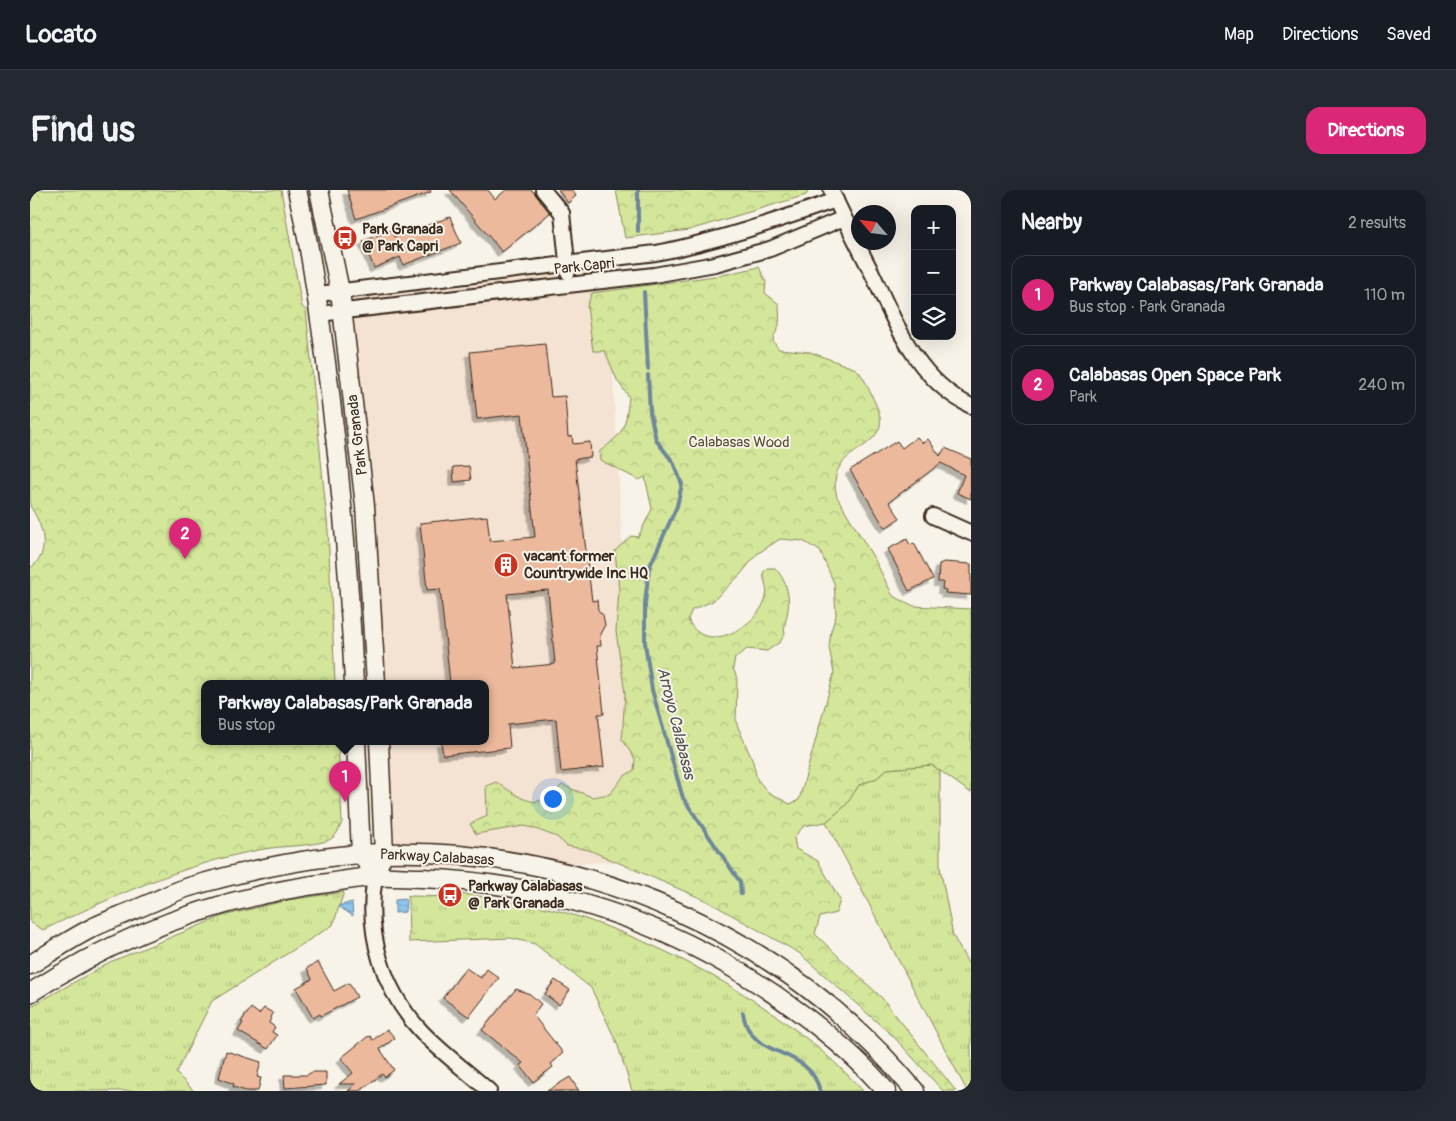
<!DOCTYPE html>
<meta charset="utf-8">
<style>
body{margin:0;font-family:Pangolin,sans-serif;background:#242831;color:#f1f3f6}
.controls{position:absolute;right:15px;top:15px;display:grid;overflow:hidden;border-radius:10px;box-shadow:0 5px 20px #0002}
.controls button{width:45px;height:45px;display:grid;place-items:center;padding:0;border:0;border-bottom:1px solid #363941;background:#171b24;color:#f1f3f6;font:25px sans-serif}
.compass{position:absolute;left:821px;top:15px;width:45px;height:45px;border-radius:50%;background:#171b24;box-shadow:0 5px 20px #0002;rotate:298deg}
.you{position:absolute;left:522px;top:608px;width:18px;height:18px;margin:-12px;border:4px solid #fff;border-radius:50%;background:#1a73e8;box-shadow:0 0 0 8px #1a73e833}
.badge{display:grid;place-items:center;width:32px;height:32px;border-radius:50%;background:#db2777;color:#fff;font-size:16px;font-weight:700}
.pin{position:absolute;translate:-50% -41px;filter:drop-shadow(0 1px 2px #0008)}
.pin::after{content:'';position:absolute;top:26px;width:18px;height:15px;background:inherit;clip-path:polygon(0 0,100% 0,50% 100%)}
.popup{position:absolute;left:171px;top:490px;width:288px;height:65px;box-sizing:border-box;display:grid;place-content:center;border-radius:10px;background:#171b24;filter:drop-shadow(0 1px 4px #0005);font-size:16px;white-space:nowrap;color:#9ea1a6}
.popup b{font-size:19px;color:#f1f3f6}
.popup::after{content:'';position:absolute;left:50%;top:100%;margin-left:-10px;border:10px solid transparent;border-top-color:#171b24}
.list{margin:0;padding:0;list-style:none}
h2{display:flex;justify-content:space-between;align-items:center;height:65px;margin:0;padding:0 20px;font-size:21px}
h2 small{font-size:16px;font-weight:400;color:#9ea1a6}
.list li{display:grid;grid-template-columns:32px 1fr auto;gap:15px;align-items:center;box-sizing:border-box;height:80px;margin:0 10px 10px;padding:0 10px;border:1px solid #363941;border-radius:15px}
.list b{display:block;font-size:19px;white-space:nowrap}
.list p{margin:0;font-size:16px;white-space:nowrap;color:#9ea1a6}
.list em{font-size:16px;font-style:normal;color:#9ea1a6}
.icon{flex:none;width:28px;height:28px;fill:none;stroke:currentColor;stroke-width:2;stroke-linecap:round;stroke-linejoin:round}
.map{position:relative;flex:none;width:941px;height:901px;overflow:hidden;border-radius:15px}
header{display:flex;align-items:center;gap:30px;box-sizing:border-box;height:70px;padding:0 25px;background:#171b24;border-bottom:1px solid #363941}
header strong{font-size:24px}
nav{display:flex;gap:28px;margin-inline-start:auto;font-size:18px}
.intro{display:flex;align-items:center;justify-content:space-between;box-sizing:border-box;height:120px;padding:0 30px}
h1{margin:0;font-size:35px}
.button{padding:12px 22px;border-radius:15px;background:#db2777;color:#fff;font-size:18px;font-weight:700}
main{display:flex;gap:30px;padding:0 30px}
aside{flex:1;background:#171b24;border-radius:15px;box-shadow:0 5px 20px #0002}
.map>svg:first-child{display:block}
</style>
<header>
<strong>Locato</strong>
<nav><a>Map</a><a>Directions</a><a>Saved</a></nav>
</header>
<div class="intro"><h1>Find us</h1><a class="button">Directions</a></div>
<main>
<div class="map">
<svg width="941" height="901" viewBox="0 0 941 901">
<defs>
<pattern id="grass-tufts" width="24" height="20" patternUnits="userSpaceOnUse" patternTransform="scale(1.25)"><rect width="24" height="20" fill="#d3e69a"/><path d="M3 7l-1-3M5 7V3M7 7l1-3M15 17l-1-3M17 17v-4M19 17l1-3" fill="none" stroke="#b6c584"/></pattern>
<pattern id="forest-crowns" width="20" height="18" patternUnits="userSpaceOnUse" patternTransform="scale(1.25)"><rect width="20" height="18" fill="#d3e69a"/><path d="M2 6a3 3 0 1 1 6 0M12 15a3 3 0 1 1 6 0" fill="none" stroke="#b6c584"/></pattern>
<pattern id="water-rules" width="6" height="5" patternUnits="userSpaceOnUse" patternTransform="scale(1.25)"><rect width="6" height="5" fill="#90c5ee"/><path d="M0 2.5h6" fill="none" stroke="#7da9cc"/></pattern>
<filter id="shadow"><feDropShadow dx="-4.5" dy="4.5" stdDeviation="0" flood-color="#0004"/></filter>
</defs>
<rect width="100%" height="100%" fill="#f7f3e8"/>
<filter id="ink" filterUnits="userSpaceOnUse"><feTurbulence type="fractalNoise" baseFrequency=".02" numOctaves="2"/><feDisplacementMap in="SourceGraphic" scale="10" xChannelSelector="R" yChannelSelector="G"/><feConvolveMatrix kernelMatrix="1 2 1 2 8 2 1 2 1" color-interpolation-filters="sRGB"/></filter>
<g filter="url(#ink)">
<polygon fill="#f4e2d2" points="577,78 610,670 450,679 344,673 338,551 455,551 455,493 335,493 325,279 300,110"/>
<g fill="url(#grass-tufts)" stroke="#87885c">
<polygon points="902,575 910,580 910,677 923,746 941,778 941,901 937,901 796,632 816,615 829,595 847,588 857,579"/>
<polygon points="314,702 303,735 182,811 146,883 164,901 0,901 0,817 80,772 193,726 258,710"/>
<path d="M432,704C466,708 500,713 533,722C636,752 761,821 833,901H602L587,853L561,798L505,754L481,748L379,752L378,706L431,707Z"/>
</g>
<g fill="url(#forest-crowns)" stroke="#87885c" fill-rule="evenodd">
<path d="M0,0H251L272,117L276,120L298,340L305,493H175V551H308L312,632C309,639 307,646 299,650C285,656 251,656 234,659C156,673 84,706 13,740L0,732V378C22,364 13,335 0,316Z"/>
<polygon points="586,0 779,0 776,5 659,40 595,48"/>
<path d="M729,77L736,92L735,103L749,114C749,120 750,128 749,134C747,147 737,146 749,159L780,162L826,179C834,186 837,196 842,206C846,215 852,226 850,236C842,264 795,261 807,307L845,370L863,406L884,416L941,419V603L902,575L857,579L847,588L829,595L816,615L796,632L774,636L764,647L766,659L788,671L810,710L806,723L790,727L785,744L852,808L926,901H913L864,847L769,763L677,711L559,660L537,656L527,647L503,638L493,636L446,644L440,634L457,626L456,596L466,592C494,609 505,624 532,595L562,607L580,604L593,587L604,580L605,569L592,549L595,504L586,441L589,401L585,361L601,346L608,347L622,319L615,287L609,290L570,270L569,262C595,242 595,239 599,207L587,190L575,161H563L557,116L562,103L692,85ZM750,349L773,351L790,361L804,393L806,425L801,441L799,457L804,483L769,610L760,614L738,602L727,589L723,572L706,532L707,488L703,478L705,468L717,459L737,461L750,452L755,444C753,436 756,433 757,425C761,408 757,391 745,378H737L733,383C734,391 738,399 736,406C730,436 674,468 658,429L662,420L683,411L710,385L727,364Z"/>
</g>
<g fill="url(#water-rules)" stroke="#6e879b">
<polygon points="376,709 375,722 365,723 365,710"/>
<polygon points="322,712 323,726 308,716"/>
</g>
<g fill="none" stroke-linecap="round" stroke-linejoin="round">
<g stroke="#6e879b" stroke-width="4">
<polyline points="608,0 608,41"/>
<polyline points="614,102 618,179"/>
<polyline points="618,185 620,222 626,250 643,272 652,294 647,316 619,378 615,413 615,453 622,500 653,608 710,692 711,704"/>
<path d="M713,823C720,872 778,853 790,901"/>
</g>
</g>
<g fill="#ecb99d" stroke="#3b2a1e" fill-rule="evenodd" filter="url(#shadow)">
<polygon points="317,0 400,0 401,2 326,29"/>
<polygon points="420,0 458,0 465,9 476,0 502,0 520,23 472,62"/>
<polygon points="528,0 542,0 546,6 538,13"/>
<polygon points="420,27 431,53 373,75 370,67 344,78 333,51 361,40 364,47"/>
<path d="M515,154L521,207L535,206L538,247L542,246L543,254L560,252L561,267L545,269L562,411L567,410L568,420L573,425L575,435L570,444L571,456H567L574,524H568L574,577L531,582L526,529L478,534L480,558L413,565L411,551H455V493H420L410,399L397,400L390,333L457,326L460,351L505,347L492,224L447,229L440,162ZM518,400L525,474L485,478L477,404Z"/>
<polygon points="887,247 893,253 898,249 910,266 915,258 941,269 941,309 927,303 934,285 911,273 859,312 870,328 855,338 820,280 867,251 872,258"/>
<polygon points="439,276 441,290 424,292 423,277"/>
<polygon points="877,349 880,355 884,353 903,389 879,401 858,359"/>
<polygon points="914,372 941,374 941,405 915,403 916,400 912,399 913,392 908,392 909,374"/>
<polygon points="288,772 304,801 319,793 327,807 291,826 290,824 283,828 266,798 282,789 277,778"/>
<polygon points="436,778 451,788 457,779 469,788 439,827 413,808"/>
<polygon points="525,790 540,800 529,815 515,804"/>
<polygon points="486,799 500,804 511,814 503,825 533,863 521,874 523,877 503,892 490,875 493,873 452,840"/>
<polygon points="221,818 229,824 234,818 243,823 239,833 245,837 242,842 247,845 238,859 208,841 213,833 211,832"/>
<polygon points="357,839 365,848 350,859 364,880 355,887 352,884 330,901 318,901 326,894 309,894 323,883 311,868 337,847 340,846 343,850"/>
<polygon points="196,861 231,872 227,887 231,888 228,901 216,901 203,897 204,894 189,888"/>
<polygon points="282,882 296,882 296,895 255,898 254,885 277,885"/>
<polygon points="540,887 549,901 517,901"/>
</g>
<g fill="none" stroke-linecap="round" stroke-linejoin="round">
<defs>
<g id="minor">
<polyline points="513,0 532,23 538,82"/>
<path d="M801,0C814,28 828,56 842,83C866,134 887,190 941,216"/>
<path d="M288,104L626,63C688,51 746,31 806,10"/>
<polyline points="289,124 624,85 685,74 740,59 814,28"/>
<polyline points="903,326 941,343"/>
<path d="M345,687C335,742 353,801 392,842C413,864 437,881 459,901"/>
</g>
<g id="tertiary">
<path d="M267,0C280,55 287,109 295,165C310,274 319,383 324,493"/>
<polyline points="289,0 310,101 335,316 346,493"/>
<polyline points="326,551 331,664 337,673"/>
<polyline points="349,551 354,663 349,674"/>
<path d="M0,775C21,762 42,748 64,737C81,729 100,722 118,714C131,709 145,701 159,697C221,679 287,665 352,663C556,657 754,744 885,901"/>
<path d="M0,803C90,744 191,707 298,693C314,691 330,687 345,687C361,686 377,688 392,688C532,694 657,738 769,822C800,845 831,871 856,901"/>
</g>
</defs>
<use href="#minor" stroke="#3b2a1e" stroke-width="18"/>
<use href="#tertiary" stroke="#3b2a1e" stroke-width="21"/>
<use href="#minor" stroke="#f7f3e8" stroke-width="14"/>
<use href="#tertiary" stroke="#f7f3e8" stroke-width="18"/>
</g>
</g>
<defs>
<symbol id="bus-disc" viewBox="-11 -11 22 22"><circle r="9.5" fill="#c8321e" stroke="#f7f3e8"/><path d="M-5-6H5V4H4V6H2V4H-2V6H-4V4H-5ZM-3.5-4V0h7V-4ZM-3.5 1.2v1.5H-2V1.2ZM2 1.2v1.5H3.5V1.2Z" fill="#fff"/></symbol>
<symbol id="building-disc" viewBox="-11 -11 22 22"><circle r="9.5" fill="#c8321e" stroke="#f7f3e8"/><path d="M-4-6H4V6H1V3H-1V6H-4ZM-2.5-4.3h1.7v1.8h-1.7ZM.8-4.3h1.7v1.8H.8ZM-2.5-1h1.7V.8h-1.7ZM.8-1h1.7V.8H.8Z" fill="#fff"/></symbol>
</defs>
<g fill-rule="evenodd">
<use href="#bus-disc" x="301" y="34" width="28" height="28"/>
<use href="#building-disc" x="462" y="361" width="28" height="28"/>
<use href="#bus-disc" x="406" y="691" width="28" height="28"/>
</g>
<g text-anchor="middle" stroke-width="4" stroke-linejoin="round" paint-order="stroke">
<g font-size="15" font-weight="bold" fill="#3b2a1e" stroke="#f7f3e8" text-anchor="start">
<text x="332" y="44">Park Granada<tspan x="332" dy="17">@ Park Capri</tspan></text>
<text x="494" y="371">vacant former<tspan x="494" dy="17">Countrywide Inc HQ</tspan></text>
<text x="438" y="701">Parkway Calabasas<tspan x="438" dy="17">@ Park Granada</tspan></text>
</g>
<g font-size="15" fill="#3b2a1e" stroke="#f7f3e8">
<text transform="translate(554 76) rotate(-6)" y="5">Park Capri</text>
<text transform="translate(327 245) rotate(-97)" y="5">Park Granada</text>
<text transform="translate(407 667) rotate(3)" y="5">Parkway Calabasas</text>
</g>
<g font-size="15" fill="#595037" stroke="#f7f3e8">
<text x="709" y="257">Calabasas Wood</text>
</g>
<g font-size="16" font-style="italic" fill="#505152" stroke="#f7f3e8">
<text transform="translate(647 533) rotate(76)" y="6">Arroyo Calabasas</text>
</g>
</g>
</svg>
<div class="controls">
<button>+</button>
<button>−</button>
<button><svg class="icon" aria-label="layers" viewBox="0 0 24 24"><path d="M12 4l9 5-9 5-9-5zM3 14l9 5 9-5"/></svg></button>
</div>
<svg class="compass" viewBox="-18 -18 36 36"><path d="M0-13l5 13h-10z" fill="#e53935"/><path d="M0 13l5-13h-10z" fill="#9ea1a6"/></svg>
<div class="you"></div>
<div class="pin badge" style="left:315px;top:612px">1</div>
<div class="popup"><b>Parkway Calabasas/Park Granada</b>Bus stop</div>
<div class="pin badge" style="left:155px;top:369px">2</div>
</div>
<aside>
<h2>Nearby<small>2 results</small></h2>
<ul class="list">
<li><span class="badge">1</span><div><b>Parkway Calabasas/Park Granada</b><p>Bus stop · Park Granada</p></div><em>110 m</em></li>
<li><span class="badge">2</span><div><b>Calabasas Open Space Park</b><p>Park</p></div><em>240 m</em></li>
</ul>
</aside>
</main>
